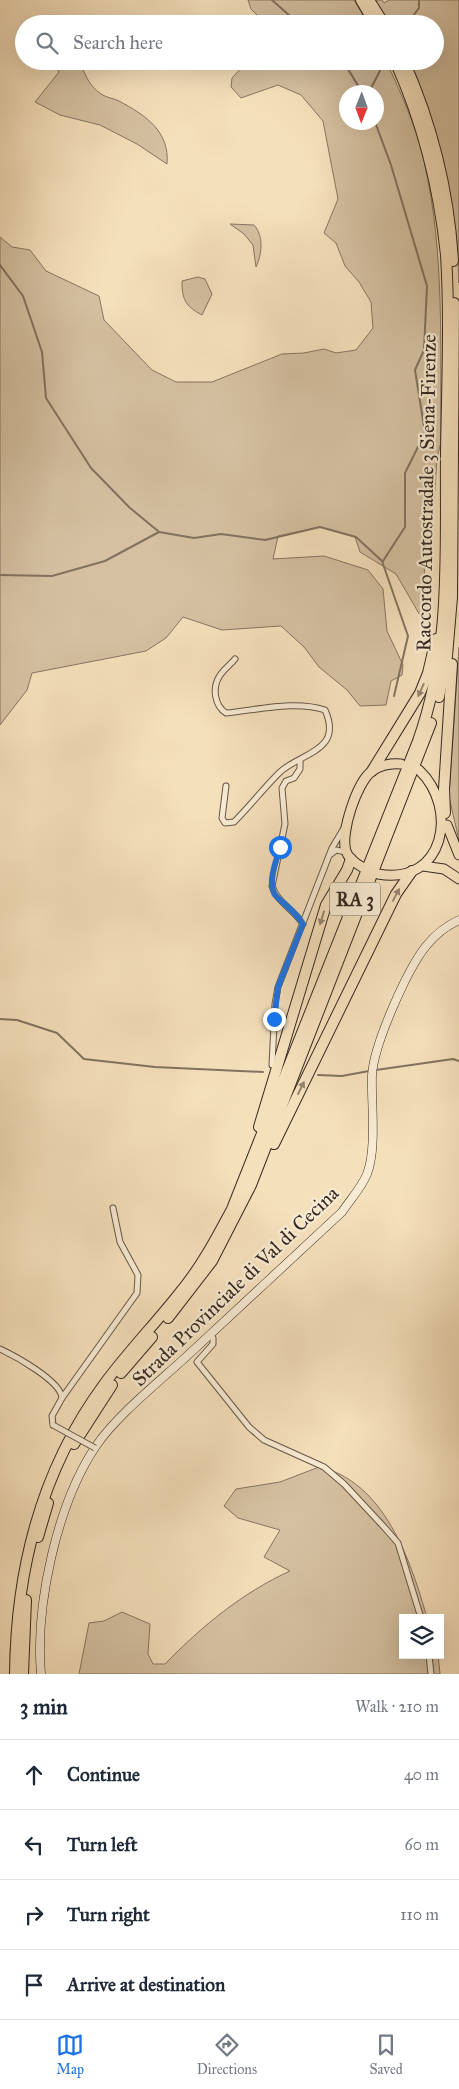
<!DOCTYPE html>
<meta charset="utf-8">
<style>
body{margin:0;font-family:"IM FELL Great Primer",serif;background:#f2f2f3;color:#1f2937}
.controls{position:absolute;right:15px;bottom:15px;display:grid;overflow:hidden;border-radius:0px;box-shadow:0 5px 20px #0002}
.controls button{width:45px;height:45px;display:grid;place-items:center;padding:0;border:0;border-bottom:1px solid #e0e1e3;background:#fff;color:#1f2937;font:25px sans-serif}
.compass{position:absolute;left:339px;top:85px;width:45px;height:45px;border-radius:50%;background:#fff;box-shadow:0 5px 20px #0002;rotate:181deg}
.stop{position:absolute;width:15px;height:15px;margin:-11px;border:4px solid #1a73e8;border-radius:50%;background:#fff}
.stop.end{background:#1a73e8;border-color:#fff;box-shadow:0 1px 5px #0008}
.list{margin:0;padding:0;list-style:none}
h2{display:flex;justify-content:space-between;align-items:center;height:65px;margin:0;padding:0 20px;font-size:21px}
h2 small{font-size:16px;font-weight:400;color:#747a83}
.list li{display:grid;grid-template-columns:32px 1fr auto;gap:15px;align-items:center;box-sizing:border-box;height:70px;padding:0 20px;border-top:1px solid #e0e1e3}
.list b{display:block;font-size:19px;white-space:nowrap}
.list em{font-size:16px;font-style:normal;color:#747a83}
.icon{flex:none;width:28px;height:28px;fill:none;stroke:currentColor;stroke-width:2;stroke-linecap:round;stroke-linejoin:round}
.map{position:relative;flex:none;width:459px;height:1674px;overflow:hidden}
.search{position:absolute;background:#fff;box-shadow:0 5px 20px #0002;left:15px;right:15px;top:15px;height:55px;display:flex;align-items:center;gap:12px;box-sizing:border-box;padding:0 18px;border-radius:28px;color:#747a83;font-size:19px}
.sheet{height:345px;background:#fff}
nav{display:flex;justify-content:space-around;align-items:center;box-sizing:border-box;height:70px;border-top:1px solid #e0e1e3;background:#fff;font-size:14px;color:#747a83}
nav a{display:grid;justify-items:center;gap:2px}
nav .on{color:#1a73e8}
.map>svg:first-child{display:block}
</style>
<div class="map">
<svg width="459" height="1674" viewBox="0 0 459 1674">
<rect width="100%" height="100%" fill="#f5e0bc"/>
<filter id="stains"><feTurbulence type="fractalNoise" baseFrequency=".004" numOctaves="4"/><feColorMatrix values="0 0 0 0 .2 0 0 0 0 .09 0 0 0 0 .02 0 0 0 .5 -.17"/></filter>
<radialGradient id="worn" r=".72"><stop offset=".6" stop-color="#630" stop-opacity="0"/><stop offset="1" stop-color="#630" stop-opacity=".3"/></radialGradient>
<g fill="#d5c1a2" stroke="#867562" fill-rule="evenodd">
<polygon points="248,0 354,0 368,24 266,24 251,9"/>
<polygon points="375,0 382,0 384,3 389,0 459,0 459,283 457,243 448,186 409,61 435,61 435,24 389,24"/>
<path d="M51,61C96,61 75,75 101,94C107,98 113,98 119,101C145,115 170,131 167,164L137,144L100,125L60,115L35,102L59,72Z"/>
<path d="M248,61H386C401,93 416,126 424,161C445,253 440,348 441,442L437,458L434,503L423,513L425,599L421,617L396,574L360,552L355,537L320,527L278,536L273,559L324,556L368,570L383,589L387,631L403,665L402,675L391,681L386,705L360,706L347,690L319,667L304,647L281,626L222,630L183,617L166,638L146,651L32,673L27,690L0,725V237L12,247L30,250L46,271L99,296L104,320L152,370L176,382H212L282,354L304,353L324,349L336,353L356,350L373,328L371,302L359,282L345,266L336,243L324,233L338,199L323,121L301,95L278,85L241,98L231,87L232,78ZM346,92H376V122H346Z"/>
<path d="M230,224L254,225C264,236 262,254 256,267L253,245L244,234Z"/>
<path d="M198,277L205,279L212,294L202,315C185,306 182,299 182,281Z"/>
<polygon points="459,647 459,840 449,797"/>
<path d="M319,1467C384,1481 411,1561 427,1618H403V1655H438L440,1674H79L89,1623L104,1621L122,1612L150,1624L148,1654L153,1664H165C202,1626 242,1593 290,1571L264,1557L280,1530L238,1518L224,1506L236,1489L280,1482Z"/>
</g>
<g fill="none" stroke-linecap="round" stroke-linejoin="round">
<g stroke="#82725f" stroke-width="2">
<polyline points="272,0 299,24"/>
<polyline points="407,24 419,8 419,0"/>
<polyline points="343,61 362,92"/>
<polyline points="369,92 385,61"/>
<polyline points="375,122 391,165 427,286 424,350 415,370 425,433 405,473 405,527 383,561"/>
<polyline points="0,265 23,296 42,352 46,398 91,468 130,508 158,531"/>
<polyline points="0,575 52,576 105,561 159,532 194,538 221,534 265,540 320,527 356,537 382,561 408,636 394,696"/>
<polyline points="0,1019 17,1020 57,1033 84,1059 155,1067 263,1072"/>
<polyline points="376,1070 453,1059 459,1061"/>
<polyline points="318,1075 342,1076 369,1071"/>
</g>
<defs>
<g id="minor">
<path d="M300,761V769L294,778L286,781L282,788L285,824L272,886C277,902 294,910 303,924"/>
<path d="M226,786L222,818L225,823L234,822C249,807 263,789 279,773C299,753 344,752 325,710C295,700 258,710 226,713C215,706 212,689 219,677C222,671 230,665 235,659"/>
<polyline points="331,854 336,850 346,852"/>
<polyline points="272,1065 275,1004 278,987 332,848 344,828"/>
<polyline points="209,1335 213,1338 213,1344 197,1362 249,1427 264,1440 324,1467 344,1484 384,1527 398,1543 421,1618"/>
<path d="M0,1349C15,1356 61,1381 62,1398L52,1416L53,1425"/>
<polyline points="62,1398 137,1293 138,1275 120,1242 113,1208"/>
<polyline points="429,1655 431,1674"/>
</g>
<path id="secondary" d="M41,1674C35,1605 57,1504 96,1446C117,1415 159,1382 187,1356C239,1308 290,1260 342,1212C350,1200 362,1187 367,1174C377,1149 371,1102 372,1075C374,1044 407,970 426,946C435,935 446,926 459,920"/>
<g id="primary">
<polyline points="447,825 459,855"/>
<polyline points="423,866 444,869 459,879"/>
<path d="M362,867C355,863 348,858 346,851C340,833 357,782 372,771C381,765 391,763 401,764"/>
<path d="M378,874C445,886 459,808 419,770"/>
</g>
<g id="motorway">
<polyline points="361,0 375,24"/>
<polyline points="369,0 384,24"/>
<path d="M404,61C432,124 449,193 453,261"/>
<polyline points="439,697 447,656 452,597 454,303"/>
<polyline points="372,771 420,693 428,673 436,639"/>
<polyline points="445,813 444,789 452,664"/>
<polyline points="259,1127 326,905 347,870 351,859"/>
<polyline points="274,1144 396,894 412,871"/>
<polyline points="168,1318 212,1261 251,1185 431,723"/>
<polyline points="121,1373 152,1337"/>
<polyline points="74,1444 112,1385"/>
<polyline points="38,1537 48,1503"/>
<path d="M15,1674C16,1569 42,1468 105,1383C128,1352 154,1325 178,1295C200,1269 216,1239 232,1209L418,741C452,646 445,551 446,452C447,386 450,320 446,255C439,187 423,123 395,61"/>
<polyline points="23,1674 26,1600"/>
</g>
</defs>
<use href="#minor" stroke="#665748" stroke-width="7"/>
<use href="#secondary" stroke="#362922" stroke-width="9"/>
<use href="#primary" stroke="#362922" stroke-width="11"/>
<use href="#motorway" stroke="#362922" stroke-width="12"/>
<use href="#minor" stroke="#f8ebd3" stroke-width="5"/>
<use href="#secondary" stroke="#f8ebd3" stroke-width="8"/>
<use href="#primary" stroke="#f5e0bc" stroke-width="9"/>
<use href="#motorway" stroke="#f5e0bc" stroke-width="10"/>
<defs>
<polyline id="minor-bridge" points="53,1425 95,1448"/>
</defs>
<use href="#minor-bridge" stroke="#665748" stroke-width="7" stroke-linecap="butt"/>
<use href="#minor-bridge" stroke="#f8ebd3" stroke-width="5"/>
</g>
<defs><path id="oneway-solid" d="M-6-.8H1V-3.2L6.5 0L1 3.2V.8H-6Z" transform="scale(1.25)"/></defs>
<g fill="#96846f">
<use href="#oneway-solid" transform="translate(421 690) rotate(114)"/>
<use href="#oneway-solid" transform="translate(396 895) rotate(-62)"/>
<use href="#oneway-solid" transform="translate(322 918) rotate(107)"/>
<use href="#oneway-solid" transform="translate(301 1088) rotate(-64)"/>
</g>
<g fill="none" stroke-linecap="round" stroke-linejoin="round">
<path stroke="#1a73e8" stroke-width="6" d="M274,1019L278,987L303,924C296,912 286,906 276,896C266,884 277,860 280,847"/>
</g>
<g text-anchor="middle" stroke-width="4.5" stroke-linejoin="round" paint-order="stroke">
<rect fill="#f8ebd3" stroke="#706357" stroke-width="1" x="330" y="882.5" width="50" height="33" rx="4"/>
<g font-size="19" font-weight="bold" fill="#362922">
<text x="355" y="906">RA 3</text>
</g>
<g font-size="20" fill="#362922" stroke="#f8ebd3">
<text transform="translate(426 493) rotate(-89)" y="7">Raccordo Autostradale 3 Siena-Firenze</text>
<text transform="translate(235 1286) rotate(-44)" y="7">Strada Provinciale di Val di Cecina</text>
</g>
</g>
<rect width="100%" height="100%" filter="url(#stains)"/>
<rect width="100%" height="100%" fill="url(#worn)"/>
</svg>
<div class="controls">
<button><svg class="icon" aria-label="layers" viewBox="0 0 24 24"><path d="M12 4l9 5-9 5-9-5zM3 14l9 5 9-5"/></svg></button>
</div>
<svg class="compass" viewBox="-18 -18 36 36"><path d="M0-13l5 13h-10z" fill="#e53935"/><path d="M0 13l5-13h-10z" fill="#747a83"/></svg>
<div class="stop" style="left:280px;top:847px"></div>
<div class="stop end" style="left:274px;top:1019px"></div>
<div class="search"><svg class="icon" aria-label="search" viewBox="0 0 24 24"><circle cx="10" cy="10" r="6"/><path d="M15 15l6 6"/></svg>Search here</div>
</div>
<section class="sheet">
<h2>3 min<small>Walk · 210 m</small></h2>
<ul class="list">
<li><svg class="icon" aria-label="ahead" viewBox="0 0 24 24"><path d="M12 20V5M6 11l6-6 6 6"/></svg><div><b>Continue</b></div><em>40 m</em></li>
<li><svg class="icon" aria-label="left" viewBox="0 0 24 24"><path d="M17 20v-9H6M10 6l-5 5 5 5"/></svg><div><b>Turn left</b></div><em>60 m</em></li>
<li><svg class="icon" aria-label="right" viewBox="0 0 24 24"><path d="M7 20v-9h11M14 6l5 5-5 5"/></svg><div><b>Turn right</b></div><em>110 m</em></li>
<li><svg class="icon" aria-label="arrive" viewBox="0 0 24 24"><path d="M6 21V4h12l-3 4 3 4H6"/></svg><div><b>Arrive at destination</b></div></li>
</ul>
</section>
<nav>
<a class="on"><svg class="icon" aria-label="map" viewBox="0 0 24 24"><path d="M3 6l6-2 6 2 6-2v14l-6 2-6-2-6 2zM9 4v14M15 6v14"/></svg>Map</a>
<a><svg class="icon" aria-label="directions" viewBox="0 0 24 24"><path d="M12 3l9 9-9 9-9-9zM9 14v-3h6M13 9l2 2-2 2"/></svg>Directions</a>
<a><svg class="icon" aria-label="saved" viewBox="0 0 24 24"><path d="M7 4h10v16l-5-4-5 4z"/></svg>Saved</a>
</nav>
